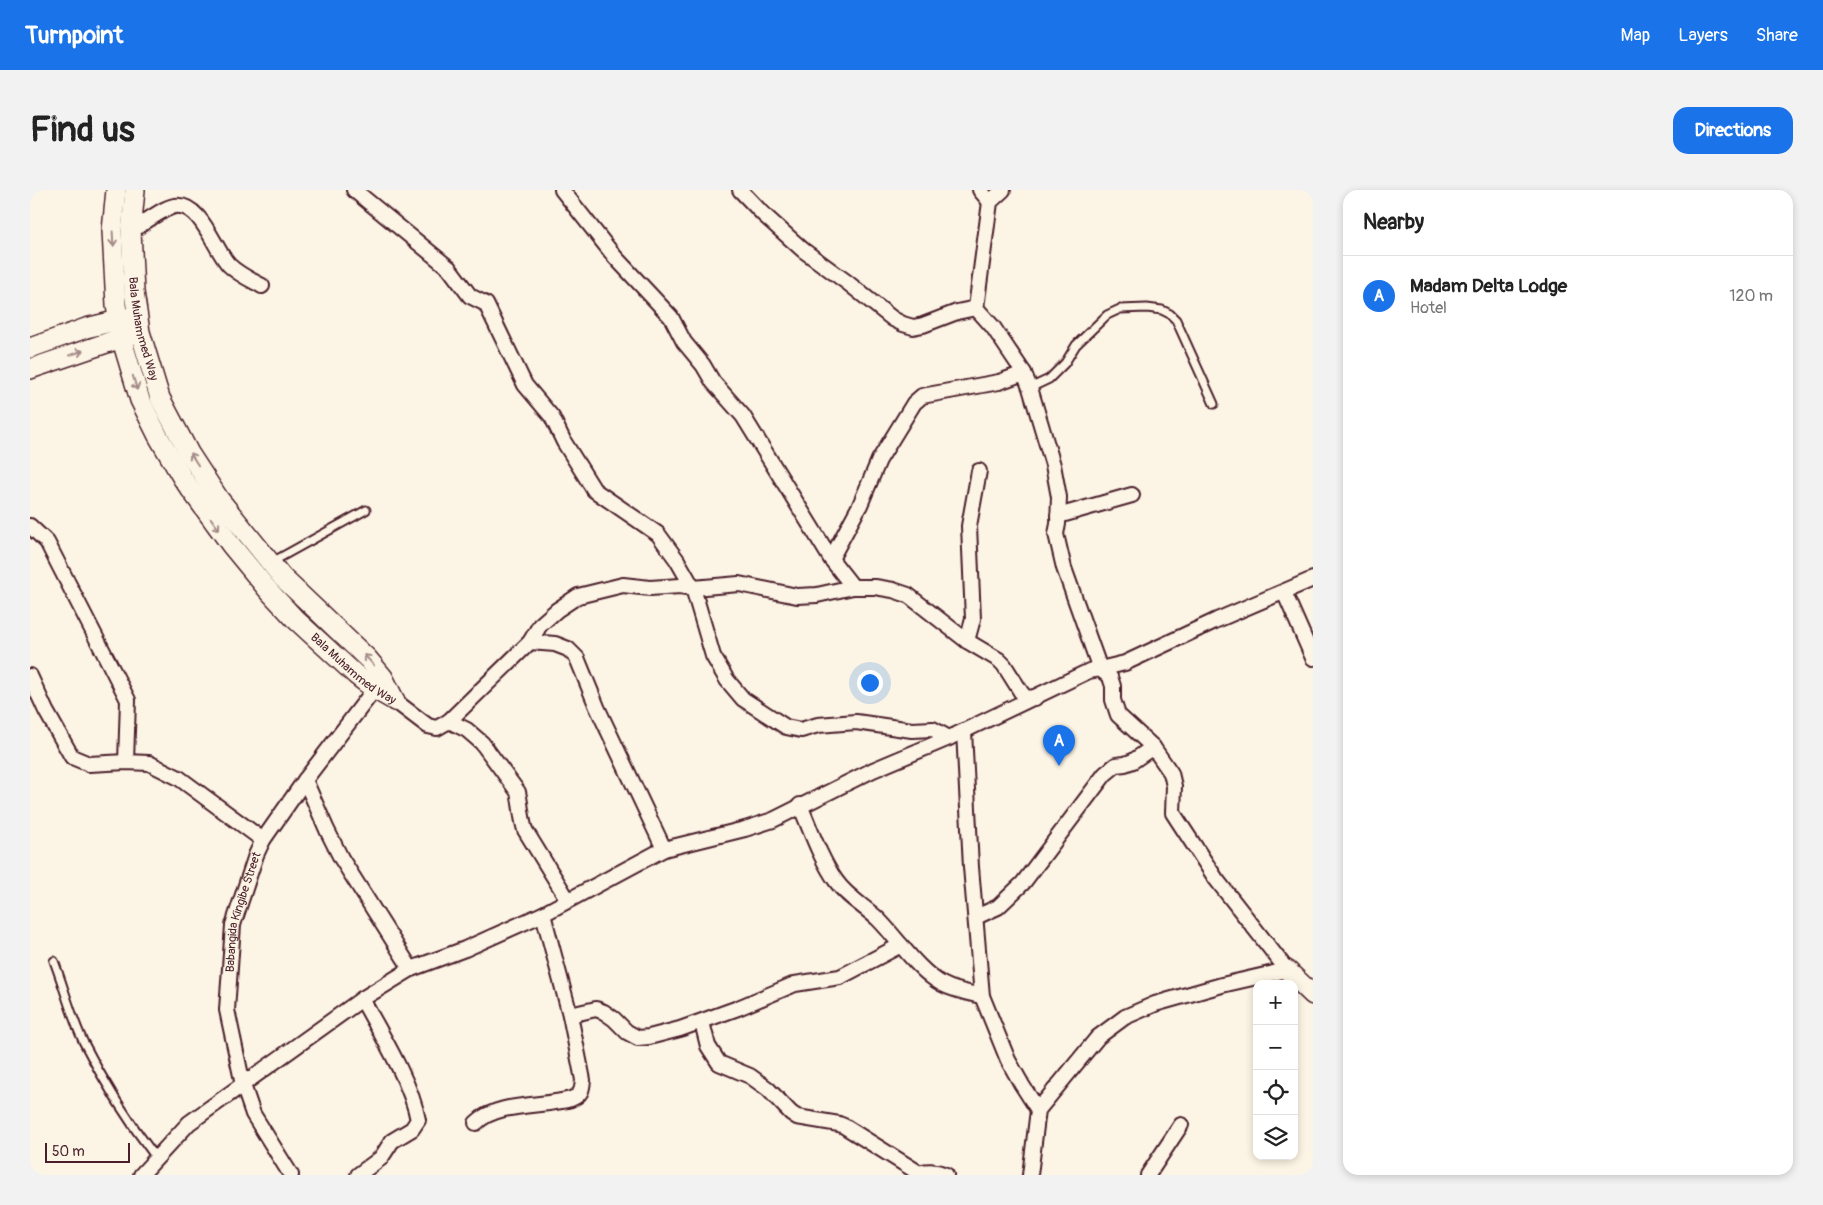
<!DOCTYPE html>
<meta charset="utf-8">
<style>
body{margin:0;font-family:Pangolin,sans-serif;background:#f2f2f2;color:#222}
.controls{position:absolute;right:15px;bottom:15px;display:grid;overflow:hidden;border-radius:10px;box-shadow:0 2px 8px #0003}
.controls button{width:45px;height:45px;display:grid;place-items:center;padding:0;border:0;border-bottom:1px solid #e0e0e0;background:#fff;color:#222;font:25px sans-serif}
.scale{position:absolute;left:15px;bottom:12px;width:85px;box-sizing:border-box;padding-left:5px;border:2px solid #4a1f2b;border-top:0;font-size:14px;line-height:18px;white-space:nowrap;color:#4a1f2b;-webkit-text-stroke:4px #fcf5e5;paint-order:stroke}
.you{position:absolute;left:839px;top:492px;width:18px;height:18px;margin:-12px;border:4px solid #fff;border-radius:50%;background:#1a73e8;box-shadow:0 0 0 8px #1a73e833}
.badge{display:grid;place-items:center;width:32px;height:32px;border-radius:50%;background:#1a73e8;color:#fff;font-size:16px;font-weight:700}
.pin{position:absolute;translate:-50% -41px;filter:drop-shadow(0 1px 2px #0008)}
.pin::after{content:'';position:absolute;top:26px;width:18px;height:15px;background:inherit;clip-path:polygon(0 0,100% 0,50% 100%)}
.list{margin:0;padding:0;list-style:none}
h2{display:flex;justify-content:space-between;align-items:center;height:65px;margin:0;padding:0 20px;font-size:21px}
h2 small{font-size:16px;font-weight:400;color:#767676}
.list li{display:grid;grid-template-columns:32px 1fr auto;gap:15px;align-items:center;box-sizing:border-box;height:80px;padding:0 20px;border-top:1px solid #e0e0e0}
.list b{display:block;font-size:19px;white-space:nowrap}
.list p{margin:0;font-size:16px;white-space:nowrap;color:#767676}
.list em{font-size:16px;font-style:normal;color:#767676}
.icon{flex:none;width:28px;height:28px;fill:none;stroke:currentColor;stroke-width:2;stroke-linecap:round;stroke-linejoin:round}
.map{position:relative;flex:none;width:1283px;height:985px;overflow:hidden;border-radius:15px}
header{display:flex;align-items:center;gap:30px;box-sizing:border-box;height:70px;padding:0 25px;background:#1a73e8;color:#fff}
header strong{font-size:24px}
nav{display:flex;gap:28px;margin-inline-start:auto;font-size:18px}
.intro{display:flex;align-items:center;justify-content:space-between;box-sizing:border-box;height:120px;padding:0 30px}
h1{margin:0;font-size:35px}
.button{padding:12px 22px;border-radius:15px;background:#1a73e8;color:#fff;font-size:18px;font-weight:700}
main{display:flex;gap:30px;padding:0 30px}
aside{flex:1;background:#fff;border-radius:15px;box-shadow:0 2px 8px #0003}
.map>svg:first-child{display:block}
</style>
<header>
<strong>Turnpoint</strong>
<nav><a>Map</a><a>Layers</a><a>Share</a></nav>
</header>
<div class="intro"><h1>Find us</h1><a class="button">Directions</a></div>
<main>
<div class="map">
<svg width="1283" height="985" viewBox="0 0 1283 985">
<rect width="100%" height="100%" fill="#fcf5e5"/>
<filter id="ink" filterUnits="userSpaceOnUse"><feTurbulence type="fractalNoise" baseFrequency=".02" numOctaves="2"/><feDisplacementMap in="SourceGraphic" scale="10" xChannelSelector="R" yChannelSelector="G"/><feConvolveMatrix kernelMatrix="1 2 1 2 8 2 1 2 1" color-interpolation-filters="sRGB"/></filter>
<g filter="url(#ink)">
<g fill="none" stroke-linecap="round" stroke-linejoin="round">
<defs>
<g id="lane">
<polyline points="1000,198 1019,189 1035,173 1046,155 1077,125 1090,119 1117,118 1132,120 1140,124 1146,130 1184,214"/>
<polyline points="242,372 336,320"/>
<path d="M24,771C34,797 41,826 53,851C74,893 98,931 127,969"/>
</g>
<g id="street">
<polyline points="324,0 419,78 440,106 456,114 495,195 522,227 534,252 564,300 628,344 647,370 663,398 683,466 697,490 713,509 756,537 771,540 788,535 826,532 882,540 903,539 919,548"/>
<polyline points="532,0 585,67 641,127 654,152 673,175 683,192 713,226 801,369 823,397"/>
<polyline points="710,0 733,24 773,60 818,93 863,129 873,134 883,137 893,135 927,122 946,118"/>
<polyline points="950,0 960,12"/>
<path d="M101,41C113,34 132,18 145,16C171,12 185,61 199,75C208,84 221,90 232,96"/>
<polyline points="946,118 963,137 994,183 1000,198 1023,275 1029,307 1028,334 1026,344 1034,378 1070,479 1095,473 1187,430 1283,389"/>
<polyline points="946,118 960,12 973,0"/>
<polyline points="1028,326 1102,305"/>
<polyline points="0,336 17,352 98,510 96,572"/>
<polyline points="801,369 830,315 849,270 884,213 892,206 969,192 994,183"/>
<polyline points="1254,402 1283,468"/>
<polyline points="937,451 943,429 939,336 949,281"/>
<polyline points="500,452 525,454 538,459 547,468 567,517 634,659"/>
<polyline points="0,486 16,521 42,567 59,574 96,572 119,573 149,588 233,650"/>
<polyline points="365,511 398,536 407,538 419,531 500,452 510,435 527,420 548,406 593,395 620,398 650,396 663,398 709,394 767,406 787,405 823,397 845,397 863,400 878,405 937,451 969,470 974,475 991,502 995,507 1005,508"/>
<path d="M419,531L437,540L452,553L488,602C491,615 491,627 495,640L538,710"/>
<polyline points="934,541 941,677 952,806 978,870 992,895 1008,920"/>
<polyline points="275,590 297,640 311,668 381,779"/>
<path d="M770,615C781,641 790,668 806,691C817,707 834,716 848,729C868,749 887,780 912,794C925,801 939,803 952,806"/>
<polyline points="946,727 968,717 993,693 1075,584 1086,575 1095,574 1103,571 1123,557"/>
<polyline points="540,825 566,819 574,822 584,829 597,842 608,848 619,847 650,839 708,818 765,794 810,787 871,755"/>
<polyline points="672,832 678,856 689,873 720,886 738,899 761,923 767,927 809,934 814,936 889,983"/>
<path d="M446,933C467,912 513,917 541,909C551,905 552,901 553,890L540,825L513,724"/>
<polyline points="111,985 159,933 332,809 381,779 435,759 513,724 634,659 715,639 743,630 843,580 919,548 1059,481 1070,479 1080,487 1083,496 1083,510 1088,525 1123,557 1141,583 1144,596 1143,623 1186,689 1257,780 1192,795 1125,814 1095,827 1068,847 1008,920 1000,985"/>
<path id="s1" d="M261,985L223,924L213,895L197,820L203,735L226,665L233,650L275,590L350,492"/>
<path d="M328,985L351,968L362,951L382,939L388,930C381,892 351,844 332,809"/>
<path d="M886,985C895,979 907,981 916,985"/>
<polyline points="1118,985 1151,935"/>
</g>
<g id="secondary">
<path id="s2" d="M86,0L82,41L86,115L91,147L110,210L128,246L153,289L201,355L238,400L265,429L326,485L344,499L365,511"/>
<path id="s3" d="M105,0L101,41L104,102L110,142L130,208L159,263L189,309L252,387L338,469L353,487L365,511"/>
<polyline points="0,158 56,138 101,127"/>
<polyline points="0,179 103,144"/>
<polyline points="1257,780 1283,805"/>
</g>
</defs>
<use href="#lane" stroke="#4a1f2b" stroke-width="11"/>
<use href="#street" stroke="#4a1f2b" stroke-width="18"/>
<use href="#secondary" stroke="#4a1f2b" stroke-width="22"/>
<use href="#lane" stroke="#fcf5e5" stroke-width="7"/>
<use href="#street" stroke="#fcf5e5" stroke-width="14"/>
<use href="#secondary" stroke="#fcf5e5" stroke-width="19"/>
</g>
<defs><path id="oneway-shaft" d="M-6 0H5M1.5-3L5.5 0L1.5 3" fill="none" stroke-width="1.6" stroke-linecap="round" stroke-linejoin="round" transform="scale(1.25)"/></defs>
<g stroke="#a38a88">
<use href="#oneway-shaft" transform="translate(83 49) rotate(87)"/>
<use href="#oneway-shaft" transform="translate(46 163) rotate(-19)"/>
<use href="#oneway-shaft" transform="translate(105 193) rotate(73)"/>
<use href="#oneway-shaft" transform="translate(164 269) rotate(-123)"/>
<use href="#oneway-shaft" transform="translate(185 334) rotate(54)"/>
<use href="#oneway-shaft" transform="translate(339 470) rotate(-133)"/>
</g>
</g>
<g text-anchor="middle" stroke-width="4" stroke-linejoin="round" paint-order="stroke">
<g font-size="12" fill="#4a1f2b" stroke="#fcf5e5">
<text dy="4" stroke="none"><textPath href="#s3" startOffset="140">Bala Muhammed Way</textPath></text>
<text dy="4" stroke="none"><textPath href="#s2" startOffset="560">Bala Muhammed Way</textPath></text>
<text dy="4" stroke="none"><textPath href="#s1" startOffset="279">Babangida Kingibe Street</textPath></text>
</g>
</g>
</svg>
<div class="controls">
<button>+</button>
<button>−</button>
<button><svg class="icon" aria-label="locate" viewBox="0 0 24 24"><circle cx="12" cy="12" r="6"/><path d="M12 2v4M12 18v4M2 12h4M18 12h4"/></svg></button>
<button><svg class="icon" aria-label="layers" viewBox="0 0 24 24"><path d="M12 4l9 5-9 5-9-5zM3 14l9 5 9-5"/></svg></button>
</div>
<div class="scale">50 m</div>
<div class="you"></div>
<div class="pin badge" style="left:1029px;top:576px">A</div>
</div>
<aside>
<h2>Nearby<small></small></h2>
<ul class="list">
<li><span class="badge">A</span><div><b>Madam Delta Lodge</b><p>Hotel</p></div><em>120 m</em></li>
</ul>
</aside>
</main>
